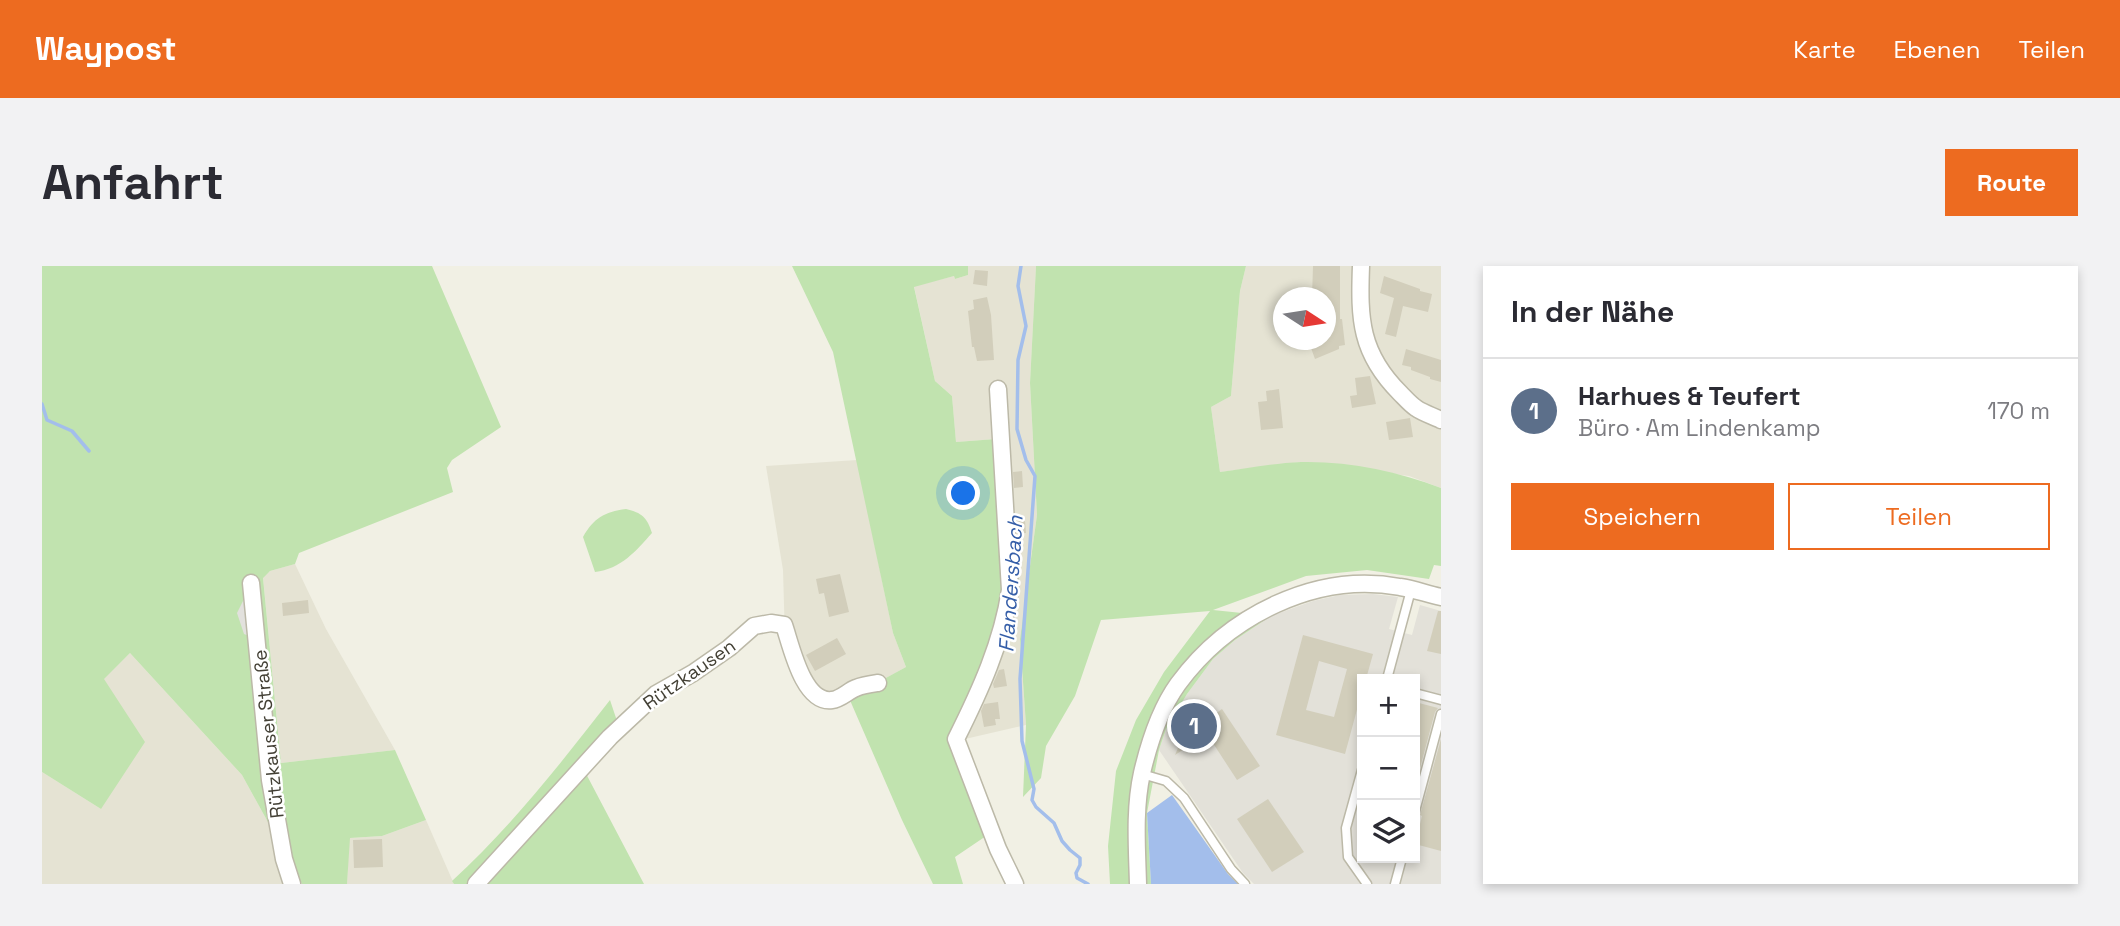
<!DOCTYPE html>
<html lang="de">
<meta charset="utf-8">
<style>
body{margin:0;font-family:"Space Grotesk",sans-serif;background:#f2f2f3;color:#2b2b33}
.controls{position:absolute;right:21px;bottom:21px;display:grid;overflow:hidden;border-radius:0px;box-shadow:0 4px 10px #0003}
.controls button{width:63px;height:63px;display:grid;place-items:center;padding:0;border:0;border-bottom:2px solid #e1e1e2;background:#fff;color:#2b2b33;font:35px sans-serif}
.compass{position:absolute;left:1231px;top:21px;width:63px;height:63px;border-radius:50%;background:#fff;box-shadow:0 4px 10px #0003;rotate:102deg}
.you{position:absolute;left:922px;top:228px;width:24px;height:24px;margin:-18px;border:5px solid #fff;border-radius:50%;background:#1a73e8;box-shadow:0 0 0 10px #1a73e833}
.badge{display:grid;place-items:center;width:46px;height:46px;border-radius:50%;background:#ed6b20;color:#fff;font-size:23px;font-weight:700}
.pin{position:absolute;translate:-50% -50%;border:4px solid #fff;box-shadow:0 2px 7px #0006}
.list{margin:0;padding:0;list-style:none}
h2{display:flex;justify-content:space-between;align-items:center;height:91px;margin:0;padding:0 28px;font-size:30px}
h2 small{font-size:23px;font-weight:400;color:#7c7c81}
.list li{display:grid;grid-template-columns:46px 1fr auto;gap:21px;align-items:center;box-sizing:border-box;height:105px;padding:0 28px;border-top:2px solid #e1e1e2}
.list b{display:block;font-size:26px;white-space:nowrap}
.list p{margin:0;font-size:23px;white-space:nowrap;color:#7c7c81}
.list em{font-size:23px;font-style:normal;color:#7c7c81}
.actions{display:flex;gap:14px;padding:21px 28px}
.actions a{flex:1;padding:16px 0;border:2px solid #ed6b20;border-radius:0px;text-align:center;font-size:24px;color:#ed6b20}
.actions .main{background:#ed6b20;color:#fff}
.icon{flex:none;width:38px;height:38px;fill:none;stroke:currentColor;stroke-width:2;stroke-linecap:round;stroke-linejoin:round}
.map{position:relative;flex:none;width:1399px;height:618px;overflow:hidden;border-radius:0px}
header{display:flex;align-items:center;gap:42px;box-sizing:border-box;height:98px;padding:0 35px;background:#ed6b20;color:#fff}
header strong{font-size:33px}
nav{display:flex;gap:38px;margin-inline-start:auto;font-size:24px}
.intro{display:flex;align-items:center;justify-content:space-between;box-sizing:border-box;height:168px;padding:0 42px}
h1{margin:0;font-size:49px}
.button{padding:18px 32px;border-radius:0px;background:#ed6b20;color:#fff;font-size:24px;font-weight:700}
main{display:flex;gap:42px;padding:0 42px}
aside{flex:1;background:#fff;border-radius:0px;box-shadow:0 4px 10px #0003}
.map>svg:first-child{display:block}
</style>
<header>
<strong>Waypost</strong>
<nav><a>Karte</a><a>Ebenen</a><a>Teilen</a></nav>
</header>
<div class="intro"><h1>Anfahrt</h1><a class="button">Route</a></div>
<main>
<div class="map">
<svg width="1399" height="618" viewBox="0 0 1399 618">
<rect width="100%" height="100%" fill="#f1f0e4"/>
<g fill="#e5e3d3" fill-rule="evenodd">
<polygon points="926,0 994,0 988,117 995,249 978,373 984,459 923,473 913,469 954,173 914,176 910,130 893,115 872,20 912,10 913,13 926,9"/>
<path d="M1204,0H1399V222L1367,210L1259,196L1178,206L1169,141L1189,130L1198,25ZM1241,32H1283V74H1241Z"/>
<polygon points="815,194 851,367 864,401 791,441 769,433 743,374 741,304 724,200"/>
<polygon points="253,298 284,363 353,484 239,497 221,311 228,305"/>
<polygon points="88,387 200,509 260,618 0,618 0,506 59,543 61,413"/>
<polygon points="384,554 412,618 305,618 307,572 340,570"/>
</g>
<path fill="#e3e1d9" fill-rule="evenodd" d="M1331,328L1356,331L1347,363L1370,369L1378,339L1399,345V618H1212L1201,607L1117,484L1124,463L1145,428L1171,393L1193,374L1229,350L1271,335L1298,329ZM1320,413H1373V592H1320Z"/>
<g fill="#c1e3af">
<polygon points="0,0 390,0 459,161 410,194 405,202 411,226 257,287 253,298 228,305 221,312 239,497 353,484 384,554 340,570 308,572 305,618 260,618 200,509 88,387 62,413 103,476 59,543 0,506"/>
<polygon points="750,0 926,0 926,9 913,13 912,10 872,21 893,115 910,130 914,176 954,173 964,333 913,469 947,568 913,591 921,618 891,618 860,554 807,432 864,401 851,367 791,86"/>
<path d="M994,0H1204L1198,25L1189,130L1169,141L1178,206C1204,203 1232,197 1259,196C1307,195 1355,205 1399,222V300L1392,299L1387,313L1325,304L1264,310L1171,344L1229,350L1193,374L1171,393L1145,428L1124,463L1117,484L1105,547L1109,618H1068L1066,580L1074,505L1094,454L1122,406L1168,345L1059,354L1033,430L1004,480L999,512L981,531L984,459L978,373L995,249L988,117Z"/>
<path d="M584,243C600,247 605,251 610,267C594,285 579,303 553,306L541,271C552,252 562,246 584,243Z"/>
<path d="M568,434L577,461L541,502L602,618H412L410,615C470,560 519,497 568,434Z"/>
</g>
<polygon fill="#e2e1dd" points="207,323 212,372 202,368 195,347"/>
<polygon fill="#a3beeb" points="1130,529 1186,608 1196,618 1109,618 1105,547"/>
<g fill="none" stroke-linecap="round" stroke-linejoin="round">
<g stroke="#a3beeb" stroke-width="3.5">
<polyline points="979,0 976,20 984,60 976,94 975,163 984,194 993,210 978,413 980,475 992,523 990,534 994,541 1012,557 1020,575 1028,584 1038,592 1038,599 1034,607 1035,612 1046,618"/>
<polyline points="0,138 5,154 30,165 47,185"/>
</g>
</g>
<g fill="#d2cebb" fill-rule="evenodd">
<polygon points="1271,0 1298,0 1298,53 1300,53 1303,79 1297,80 1297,83 1273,93 1269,82 1280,78 1279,74 1284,74 1284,32 1270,32"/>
<polygon points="933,4 946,5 945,20 931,18"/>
<polygon points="1342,10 1378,23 1378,25 1390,28 1386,46 1361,40 1354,71 1343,68 1352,32 1338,27"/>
<polygon points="945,31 949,49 952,94 935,95 932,81 930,81 926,45 932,43 931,34"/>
<polygon points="1364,83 1399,94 1399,116 1388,113 1388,111 1369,104 1369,101 1360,99"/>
<polygon points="1328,110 1334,138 1310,142 1308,130 1315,129 1313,112"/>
<polygon points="1237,123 1241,162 1219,164 1216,136 1225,135 1224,125"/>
<polygon points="1368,152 1371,171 1347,174 1344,156"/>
<polygon points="980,205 981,221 972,222 971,206"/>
<polygon points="974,255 983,255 984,267 975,268"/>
<polygon points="798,308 807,346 787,351 782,327 777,328 774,313"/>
<polygon points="266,334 267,347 241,350 240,337"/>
<polygon points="1396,345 1399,345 1399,388 1385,385"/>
<path d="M1261,369L1331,388L1324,413H1320V425L1303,488L1234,469ZM1277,395L1305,403L1292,451L1264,444Z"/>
<polygon points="795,372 804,388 773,405 764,389"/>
<polygon points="962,403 965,420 952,422 951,418 957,404"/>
<polygon points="956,436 958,453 953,453 954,459 942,461 939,445 942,438"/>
<polygon points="1373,436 1396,442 1393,446 1373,521"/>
<polygon points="1160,438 1169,451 1180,443 1218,500 1195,514 1165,468 1133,489 1146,458"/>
<polygon points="1399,473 1399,585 1373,578 1380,550 1378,549"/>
<polygon points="1226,533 1262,586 1230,606 1195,553"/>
<polygon points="340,573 341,601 312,602 311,574"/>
</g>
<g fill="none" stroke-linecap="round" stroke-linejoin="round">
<defs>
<g id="lane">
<polyline points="1345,413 1369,324"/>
<polyline points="1373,427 1399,434"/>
<polyline points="1320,504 1304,562 1306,591 1325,618"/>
<polyline points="1100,508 1124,515 1142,532 1189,603 1203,618"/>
<polyline points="1373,545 1399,448"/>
<polyline points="1353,618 1360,592"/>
</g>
<g id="street">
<path d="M1319,0C1317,53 1318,87 1358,127C1363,132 1368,138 1374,142C1381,147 1391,150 1399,154"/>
<path d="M956,123L968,324C960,377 938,425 914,473L956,583L973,618"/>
<polyline points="209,317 228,514 242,593 250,618"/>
<path d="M434,618L568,471L614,428L651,407L687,382L712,360L729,357L742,359C749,379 761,438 790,434C799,433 806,425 814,422C821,419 829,418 836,417"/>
<path d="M1096,618C1095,581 1092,543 1100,507C1107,477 1118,443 1136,418C1185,351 1273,305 1358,321C1372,323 1385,328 1399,331"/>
</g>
</defs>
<use href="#lane" stroke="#bcb9a8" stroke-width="11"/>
<use href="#street" stroke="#bcb9a8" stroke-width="19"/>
<use href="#lane" stroke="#fff" stroke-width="8"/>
<use href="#street" stroke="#fff" stroke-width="16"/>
</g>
<g text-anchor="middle" stroke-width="5" stroke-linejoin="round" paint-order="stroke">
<g font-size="19" fill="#434035" stroke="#fff">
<text transform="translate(647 408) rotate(-35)" y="7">Rützkausen</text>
<text transform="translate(226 468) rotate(-96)" y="7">Rützkauser Straße</text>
</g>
<g font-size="21" font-style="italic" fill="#355ea8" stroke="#fff">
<text transform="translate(969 318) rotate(-86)" y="7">Flandersbach</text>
</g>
</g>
</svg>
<div class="controls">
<button>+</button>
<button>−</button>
<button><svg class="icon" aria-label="layers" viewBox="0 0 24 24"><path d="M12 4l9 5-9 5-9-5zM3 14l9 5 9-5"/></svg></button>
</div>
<svg class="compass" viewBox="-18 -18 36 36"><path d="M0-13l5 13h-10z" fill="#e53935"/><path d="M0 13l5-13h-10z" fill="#7c7c81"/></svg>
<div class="you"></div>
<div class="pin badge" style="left:1152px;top:460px;background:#5c6f8a">1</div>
</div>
<aside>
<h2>In der Nähe<small></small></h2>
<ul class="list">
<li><span class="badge" style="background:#5c6f8a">1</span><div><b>Harhues &amp; Teufert</b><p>Büro · Am Lindenkamp</p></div><em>170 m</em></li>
</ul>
<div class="actions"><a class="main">Speichern</a><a>Teilen</a></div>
</aside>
</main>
